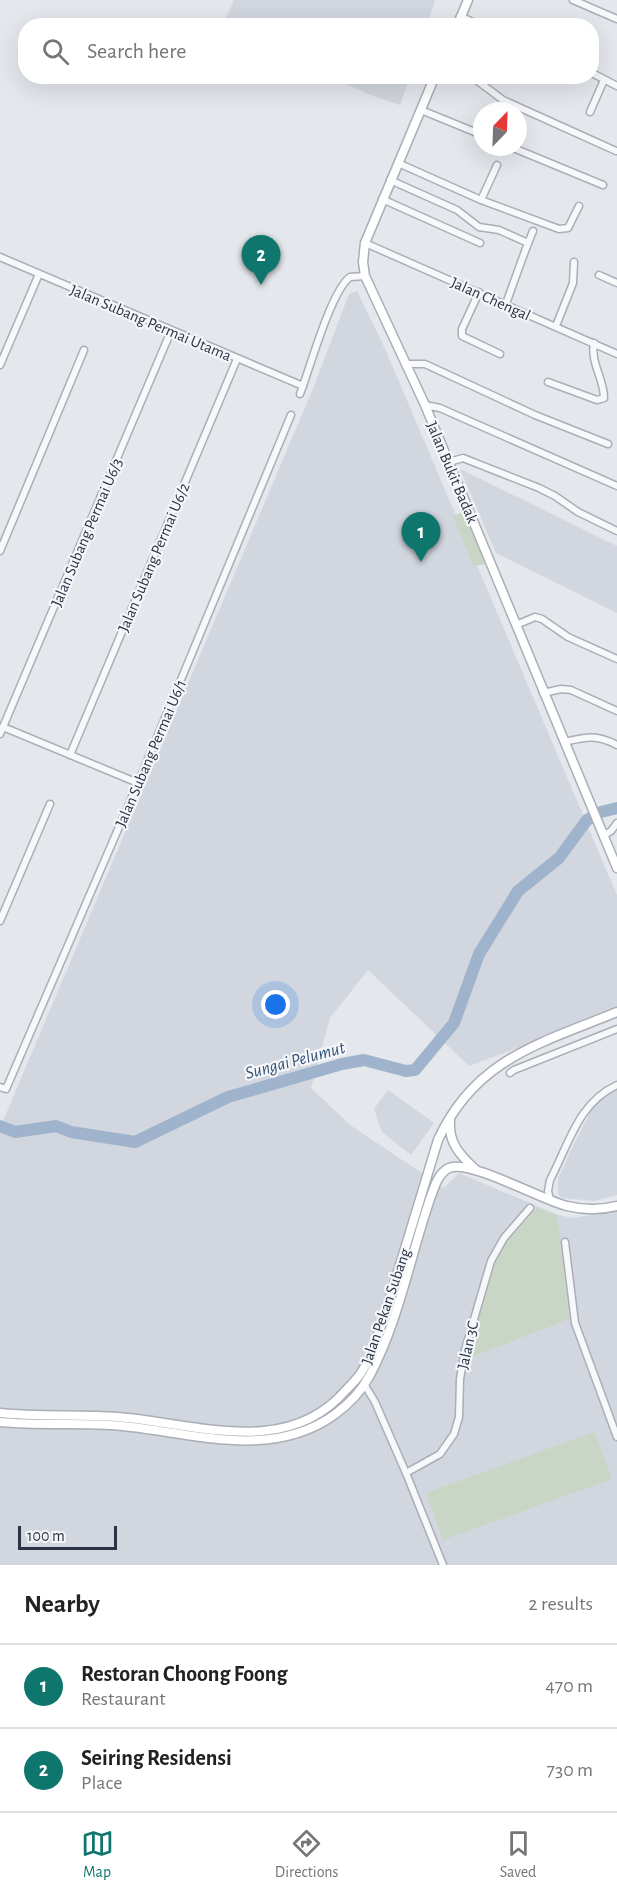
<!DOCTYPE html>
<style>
body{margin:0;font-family:"Alegreya Sans",sans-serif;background:#f6f6f6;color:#222}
.compass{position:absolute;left:473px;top:102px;width:54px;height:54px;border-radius:50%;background:#fff;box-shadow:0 6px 24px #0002;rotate:23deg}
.scale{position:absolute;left:18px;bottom:15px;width:99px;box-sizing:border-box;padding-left:6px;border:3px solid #2b3445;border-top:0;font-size:16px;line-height:21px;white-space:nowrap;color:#2b3445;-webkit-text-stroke:4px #f4f6f9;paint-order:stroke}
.you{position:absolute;left:276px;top:1005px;width:21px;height:21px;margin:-15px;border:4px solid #fff;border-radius:50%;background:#1a73e8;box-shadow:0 0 0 9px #1a73e833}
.badge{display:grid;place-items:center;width:39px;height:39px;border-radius:50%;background:#0f766e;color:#fff;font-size:20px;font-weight:700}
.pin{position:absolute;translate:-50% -50px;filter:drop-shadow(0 2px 3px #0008)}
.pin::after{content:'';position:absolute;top:32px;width:21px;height:18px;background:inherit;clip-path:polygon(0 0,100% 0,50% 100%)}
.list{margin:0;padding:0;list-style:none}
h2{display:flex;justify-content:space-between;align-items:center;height:78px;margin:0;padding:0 24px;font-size:26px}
h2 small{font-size:20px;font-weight:400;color:#767676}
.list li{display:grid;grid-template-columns:39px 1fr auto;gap:18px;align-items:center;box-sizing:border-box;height:84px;padding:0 24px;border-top:2px solid #e0e0e0}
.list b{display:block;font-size:22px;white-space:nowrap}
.list p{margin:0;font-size:20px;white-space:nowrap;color:#767676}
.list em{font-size:20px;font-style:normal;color:#767676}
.icon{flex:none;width:33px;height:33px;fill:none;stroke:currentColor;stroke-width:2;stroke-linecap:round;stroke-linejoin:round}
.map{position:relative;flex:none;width:617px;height:1565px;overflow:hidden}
.search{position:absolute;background:#fff;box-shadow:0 6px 24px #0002;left:18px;right:18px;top:18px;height:66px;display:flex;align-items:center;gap:15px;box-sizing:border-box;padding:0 21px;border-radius:24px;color:#767676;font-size:22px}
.sheet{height:246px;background:#fff}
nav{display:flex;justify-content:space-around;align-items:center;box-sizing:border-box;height:84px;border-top:2px solid #e0e0e0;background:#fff;font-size:16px;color:#767676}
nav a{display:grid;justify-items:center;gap:3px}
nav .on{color:#0f766e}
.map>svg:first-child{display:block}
</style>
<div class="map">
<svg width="617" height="1565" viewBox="0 0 617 1565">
<rect width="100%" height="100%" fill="#e4e7ec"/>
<g fill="#d2d6de">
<polygon points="234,0 435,0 427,25 226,25 223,24"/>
<polygon points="331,77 410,76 410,77 400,105 370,95"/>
<polygon points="357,291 386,351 617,895 617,1011 469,1066 368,970 330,1018 311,1088 350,1125 444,1188 459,1173 558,1215 573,1218 617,1211 617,1565 0,1565 0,1128 314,386 349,294"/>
<polygon points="460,469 617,546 617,613 496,553"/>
<polygon points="617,1088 617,1195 594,1201 562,1198 558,1194 558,1179 571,1150 591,1111 601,1098"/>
<polygon points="388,1090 434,1123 411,1155 382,1132 374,1109"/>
</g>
<g fill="#c9d6c5">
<polygon points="466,511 487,564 473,566 453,516"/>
<polygon points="537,1208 557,1215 569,1319 469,1358 492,1266 503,1246"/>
<polygon points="594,1432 612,1479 443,1540 426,1493"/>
</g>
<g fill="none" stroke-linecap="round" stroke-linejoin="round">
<polyline stroke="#9fb4cc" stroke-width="12" points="0,1126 15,1132 56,1126 71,1132 135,1142 228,1097 342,1064 364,1060 406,1071 415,1070 454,1023 479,954 518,891 559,858 587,820 601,812 617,808"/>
<defs>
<g id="minor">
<polyline points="573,0 617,19"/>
<polyline points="460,16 481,26"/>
<polyline points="592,73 617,86"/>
<polyline points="471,76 503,100 616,151"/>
<polyline points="421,110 482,135"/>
<polyline points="590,112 604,80"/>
<polyline points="511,147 603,185"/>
<polyline points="398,163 481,200 559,229 568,228 579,206"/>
<polyline points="390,180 457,210 479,227 499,230 528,243"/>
<polyline points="382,199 480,243"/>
<polyline points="481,200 497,165"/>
<polyline points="365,243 617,354"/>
<polyline points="0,257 303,386"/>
<polyline points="599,275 617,283"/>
<polyline points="479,292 462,329 462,336 500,354"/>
<path d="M506,304C515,279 523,255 533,231"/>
<polyline points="556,326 573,283 574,262"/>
<polyline points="407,364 425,364 535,415 608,444"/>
<polyline points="0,365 39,274"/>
<path d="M548,382L597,400L604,398C604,379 590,362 594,343"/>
<path d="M300,394C310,368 331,291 350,277L365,276"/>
<polyline points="425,405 440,408 617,486"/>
<polyline points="449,462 463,458 539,488 555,496 578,512 617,531"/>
<polyline points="0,551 84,350"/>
<polyline points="516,625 535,617 542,619 568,637 617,659"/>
<polyline points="543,693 561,689 571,690 617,711"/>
<polyline points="3,727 138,783"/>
<polyline points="0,734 171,331"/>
<path d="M564,742C586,737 596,734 617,745"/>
<polyline points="70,755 237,359"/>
<polyline points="603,836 611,831 617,823"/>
<polyline points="0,921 50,804"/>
<polyline points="510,1073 514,1070 617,1029"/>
<polyline points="0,1087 6,1089 138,783 291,415"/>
<path d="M550,1200L548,1191L550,1180C569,1144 578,1103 617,1085"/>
<polyline points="565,1242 575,1323 617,1437"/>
<polyline points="364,1384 375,1402 406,1473 443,1565"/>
<polyline points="406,1473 440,1454 454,1434 459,1417 460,1379 465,1350 491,1261 504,1238 530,1208"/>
</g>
<g id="secondary">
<polyline points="457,26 468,0"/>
<polyline points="435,76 365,243 363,262 365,276 425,405 617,868"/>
<path d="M450,1120C448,1143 460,1155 476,1170"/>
<path d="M0,1413C39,1417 79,1414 118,1417C194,1423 287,1459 346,1390C351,1385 357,1379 361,1373C376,1349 384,1315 393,1288C408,1239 423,1189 438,1140C475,1059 541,1043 617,1012"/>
<path d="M0,1422C41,1426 82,1422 123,1426C193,1433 271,1460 334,1415C348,1405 362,1390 370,1375C399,1320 410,1257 430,1199C434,1188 438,1173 449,1168C469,1159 542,1200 567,1206C583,1210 601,1210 617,1206"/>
</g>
</defs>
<use href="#minor" stroke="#a9aeb7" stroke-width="9"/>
<use href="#secondary" stroke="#a9aeb7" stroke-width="11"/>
<use href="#minor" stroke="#f7f8fa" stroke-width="6"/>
<use href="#secondary" stroke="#fff" stroke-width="8"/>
</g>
<g text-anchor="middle" stroke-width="4.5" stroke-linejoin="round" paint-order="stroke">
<g font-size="16" fill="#2b3445" stroke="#f4f6f9">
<text transform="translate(491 298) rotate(24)" y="6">Jalan Chengal</text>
<text transform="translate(151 322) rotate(23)" y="6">Jalan Subang Permai Utama</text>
<text transform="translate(453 472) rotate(67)" y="6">Jalan Bukit Badak</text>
<text transform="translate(86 532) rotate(-67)" y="6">Jalan Subang Permai U6/3</text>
<text transform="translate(153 557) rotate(-67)" y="6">Jalan Subang Permai U6/2</text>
<text transform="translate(150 753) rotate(-67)" y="6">Jalan Subang Permai U6/1</text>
<text transform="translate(385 1306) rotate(-71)" y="6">Jalan Pekan Subang</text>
<text transform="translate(467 1345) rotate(-77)" y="6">Jalan 3C</text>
</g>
<g font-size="18" font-style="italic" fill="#34527a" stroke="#f4f6f9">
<text transform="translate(295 1060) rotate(-15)" y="6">Sungai Pelumut</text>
</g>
</g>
</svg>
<svg class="compass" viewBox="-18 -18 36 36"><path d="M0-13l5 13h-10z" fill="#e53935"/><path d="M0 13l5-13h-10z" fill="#767676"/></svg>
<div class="scale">100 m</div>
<div class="you"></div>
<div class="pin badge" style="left:421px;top:562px">1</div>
<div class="pin badge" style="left:261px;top:285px">2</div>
<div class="search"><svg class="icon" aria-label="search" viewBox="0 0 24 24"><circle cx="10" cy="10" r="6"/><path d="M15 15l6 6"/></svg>Search here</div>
</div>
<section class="sheet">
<h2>Nearby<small>2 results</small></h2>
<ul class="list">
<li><span class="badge">1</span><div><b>Restoran Choong Foong</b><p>Restaurant</p></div><em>470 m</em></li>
<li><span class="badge">2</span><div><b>Seiring Residensi</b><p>Place</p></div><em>730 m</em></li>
</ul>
</section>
<nav>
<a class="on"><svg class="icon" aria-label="map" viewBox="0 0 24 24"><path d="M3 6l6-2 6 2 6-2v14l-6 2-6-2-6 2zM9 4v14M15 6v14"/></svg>Map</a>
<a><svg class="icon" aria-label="directions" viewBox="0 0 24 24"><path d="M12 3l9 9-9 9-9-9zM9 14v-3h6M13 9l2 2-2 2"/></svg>Directions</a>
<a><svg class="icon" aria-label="saved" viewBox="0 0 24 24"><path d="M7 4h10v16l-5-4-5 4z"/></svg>Saved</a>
</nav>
